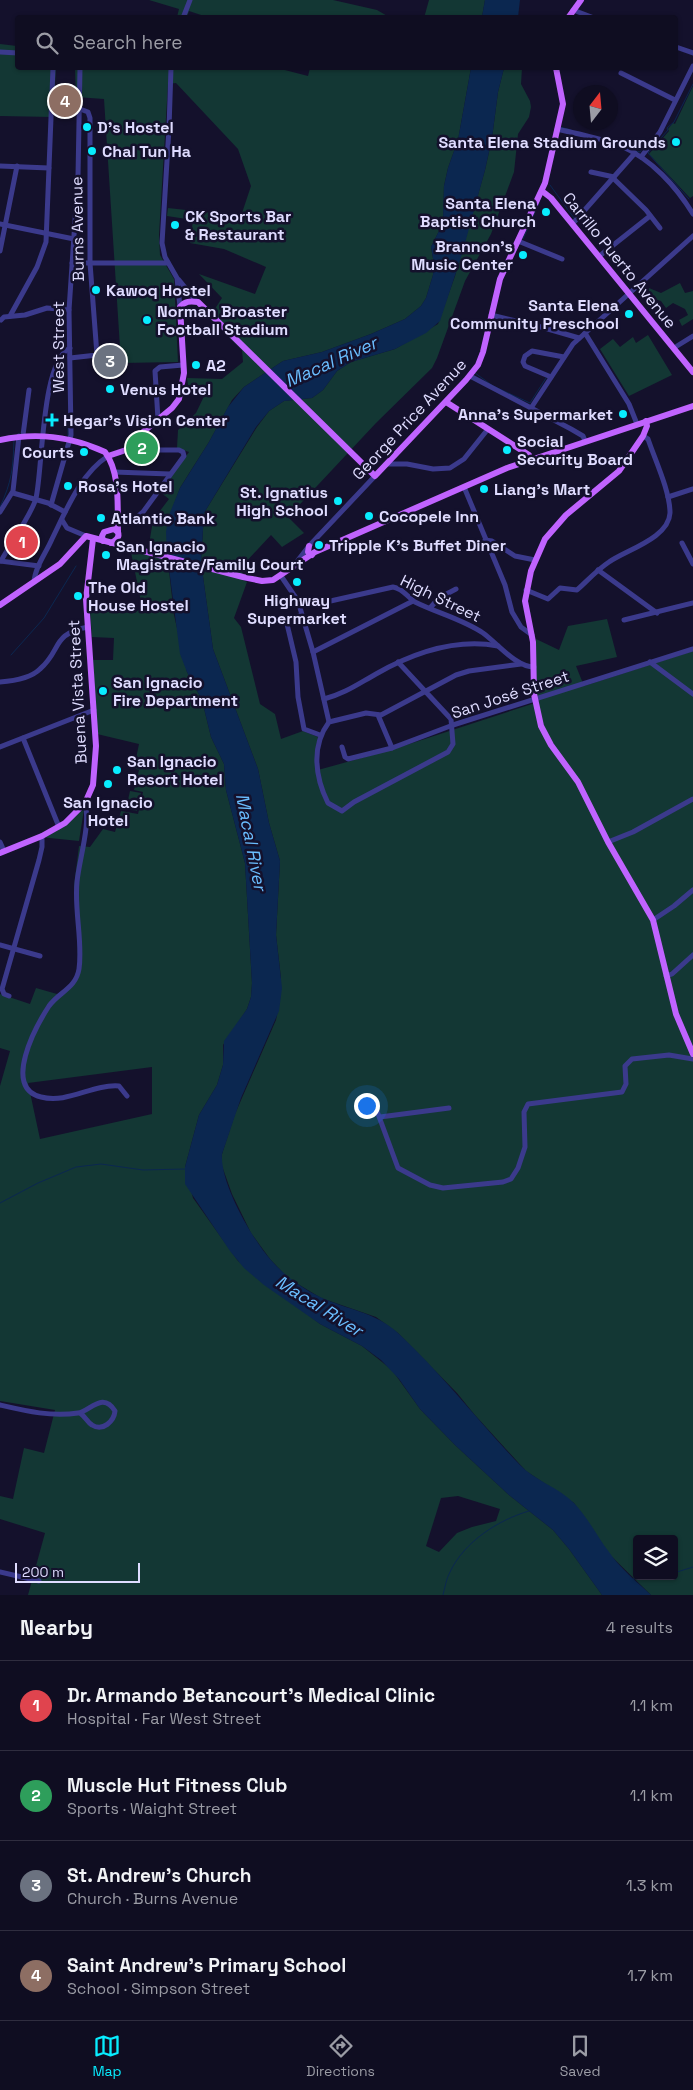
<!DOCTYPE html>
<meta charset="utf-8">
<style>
body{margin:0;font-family:"Space Grotesk",sans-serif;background:#1d1b2e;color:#f1f3f6}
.controls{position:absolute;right:15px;bottom:15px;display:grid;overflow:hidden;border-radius:5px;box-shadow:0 1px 4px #0004}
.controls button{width:45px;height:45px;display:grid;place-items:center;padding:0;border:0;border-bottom:1px solid #2f2d3f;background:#0f0d21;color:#f1f3f6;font:25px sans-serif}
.compass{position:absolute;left:573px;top:85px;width:45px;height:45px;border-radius:50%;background:#0f0d21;box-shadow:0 1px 4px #0004;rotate:16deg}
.scale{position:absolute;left:15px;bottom:12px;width:125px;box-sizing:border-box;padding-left:5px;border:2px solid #dfdcff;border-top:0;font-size:14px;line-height:18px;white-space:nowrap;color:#dfdcff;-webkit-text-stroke:4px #14112c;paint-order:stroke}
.you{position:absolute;left:366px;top:1105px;width:18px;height:18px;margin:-12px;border:4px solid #fff;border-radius:50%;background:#1a73e8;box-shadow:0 0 0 8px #1a73e833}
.badge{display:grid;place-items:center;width:32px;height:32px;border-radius:50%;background:#08edff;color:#fff;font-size:16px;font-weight:700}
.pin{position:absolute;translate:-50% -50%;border:2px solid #fff;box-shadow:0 1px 5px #0006}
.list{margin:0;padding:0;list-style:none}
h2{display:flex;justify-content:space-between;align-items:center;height:65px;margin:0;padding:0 20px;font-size:21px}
h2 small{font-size:16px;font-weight:400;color:#9b9ca5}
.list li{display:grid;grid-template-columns:32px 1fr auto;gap:15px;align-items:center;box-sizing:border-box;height:90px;padding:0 20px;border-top:1px solid #2f2d3f}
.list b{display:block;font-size:19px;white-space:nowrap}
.list p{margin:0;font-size:16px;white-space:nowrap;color:#9b9ca5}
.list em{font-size:16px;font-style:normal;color:#9b9ca5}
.icon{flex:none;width:28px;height:28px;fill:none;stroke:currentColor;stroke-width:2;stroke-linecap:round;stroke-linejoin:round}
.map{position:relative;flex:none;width:693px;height:1595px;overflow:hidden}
.search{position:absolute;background:#0f0d21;box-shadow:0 1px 4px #0004;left:15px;right:15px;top:15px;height:55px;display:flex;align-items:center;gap:12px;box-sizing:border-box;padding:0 18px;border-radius:5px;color:#9b9ca5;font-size:19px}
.sheet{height:425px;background:#0f0d21}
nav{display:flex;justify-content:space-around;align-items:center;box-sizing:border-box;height:70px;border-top:1px solid #2f2d3f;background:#0f0d21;font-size:14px;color:#9b9ca5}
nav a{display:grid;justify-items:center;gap:2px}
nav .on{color:#08edff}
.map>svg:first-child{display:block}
</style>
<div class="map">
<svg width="693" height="1595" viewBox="0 0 693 1595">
<rect width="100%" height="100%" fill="#14112c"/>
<g fill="#133734" fill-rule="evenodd">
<polygon points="149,0 333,0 377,10 389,17 210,18 189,11 187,17 177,17 179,9"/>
<polygon points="429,0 485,0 482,17 424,18"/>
<polygon points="0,44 17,46 18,68 56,68 53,117 0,116"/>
<path d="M75,68H277L308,76L310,68H471L458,140L448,168L444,186L443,223L431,247L434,264L433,275L426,298L421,306L405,319L371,334L322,352L283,361L244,387L232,400L209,442L188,475L180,488L167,523V553L174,615L187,672L202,700L211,737L224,764L226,790L245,863L252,983L251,997L247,1009L223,1045V1065L217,1085L199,1115L185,1167L193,1198L238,1261L320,1324L362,1346L392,1370L420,1409L455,1445L509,1495L553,1530L569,1549L602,1595H28L45,1533L0,1519V1496L13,1499L24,1448L44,1453L55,1410L0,1401V1086L10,1051L0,1048V994L30,1004L36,988L57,994L72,986L78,968L77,911L74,886L79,846L90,847L103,829L115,832L121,811L138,814L143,792L134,790L139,770L134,768L139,744L97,734L93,660H113L114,638L92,637L90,610L135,613L142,607L131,552L133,547L148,551L153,520L169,499L160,492L189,452L177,448L178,430L196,413L207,390L188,385L187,378L222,379L243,362L242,350L209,318L222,298L199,274L255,294L266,267L224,249L190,243L193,220L167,216L168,208L241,216L251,186L238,149L176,83L168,84L159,235L160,255L174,279L178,362L121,363L104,99L76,97ZM152,1067V1114L40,1139L28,1083ZM458,1496L500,1509L496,1521L472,1527L457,1533L439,1552L426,1546L441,1498Z"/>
<path d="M504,68H522L521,84L530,101L531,107L529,117L518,134L514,172L491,234L465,281L437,358L432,368L376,423L288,517L304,533L282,547L271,535L243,565L242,574L236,577L247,582L234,618L241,627L260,704L275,714L281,739L303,731L318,737L315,752L318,770L394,749L538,702L536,690V639L559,650L568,626L607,619L617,657L576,666L584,686L693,651V1595H651L609,1554L574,1503L526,1471L474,1414L457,1393L398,1333L376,1317L321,1298L288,1278L270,1259L251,1233L232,1194L222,1166V1154L235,1114L276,1020L280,1000L281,978L276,935L280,861L269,823L258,769L213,649L201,562L204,513L257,427L269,411L284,401L312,398L323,390L337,371L351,362L395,349L438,324L455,276L485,170L492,138L498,92ZM637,1539H674V1576H637Z"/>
<polygon points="693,86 693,196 690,198 649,154 669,131 668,129 673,123 675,124"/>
<polygon points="680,283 685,293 693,291 693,319 682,326 679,320 688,315 685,309 673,303 666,308 661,301 648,297 649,288 661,293"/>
<polygon points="648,335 672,375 629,396 600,349 613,339 620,347 633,337 636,343"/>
<polygon points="130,791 141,793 137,811 126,809"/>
<polygon points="85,803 79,841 40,837 63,825"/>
</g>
<g fill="#0b2750">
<polygon points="485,0 520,0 518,17 482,17"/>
<path d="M471,68H504L498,92L492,138L485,170L462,254L440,321L426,333L395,349L351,362L337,371L323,390L312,398L284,401L269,411L256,427L204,513L201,562L213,649L258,769L269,823L280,861L276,935L282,988L279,1011L241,1098L222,1154C220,1183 251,1237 270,1259C284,1275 301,1288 320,1297C348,1310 375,1312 398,1333C442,1374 478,1421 519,1464C535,1481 558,1487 574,1503C588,1518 597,1536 609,1552C620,1568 637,1582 651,1595H602L569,1549L553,1530L509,1495L455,1445L420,1409L399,1379L381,1360L362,1346L320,1324L264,1285L244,1268L230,1251L185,1184V1167L199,1115L217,1085L223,1065L224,1041L247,1009L251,997L252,983L245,863L226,790L224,764L211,737L202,700L187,672L180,654L167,553L166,532L169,515L180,488L209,442L228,407L244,387L283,361L322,352L371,334L405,319L421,306L426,298L433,275L434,264L431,247L443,223L444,186L448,168L458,140Z"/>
</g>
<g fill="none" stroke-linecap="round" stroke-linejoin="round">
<g stroke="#0b2750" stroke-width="1">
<polyline points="560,127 571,130"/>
<polyline points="636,151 640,152 642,149"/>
<polyline points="550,185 574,218"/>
<polyline points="689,199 648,153 668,130 667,128 674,122 693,84"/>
<polyline points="523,239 539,203"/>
<polyline points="475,373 493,386 530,403 546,378"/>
<polyline points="68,436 68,417"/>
<path d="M0,507C12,481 13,469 14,440"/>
<polyline points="11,655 44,618 76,566"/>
<polyline points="0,1203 38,1183 76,1167 101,1164 143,1170 185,1169"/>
<polyline points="674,1573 693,1567"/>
<polyline points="633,1579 652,1576"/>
<path d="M443,1595C445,1588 446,1579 450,1572C464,1542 498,1520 529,1511"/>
</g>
<g stroke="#3b3a8c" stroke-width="5">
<polyline points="573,10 594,18"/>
<polyline points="183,18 190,0"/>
<polyline points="676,47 693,53"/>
<polyline points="0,52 18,53"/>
<polyline points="171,68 169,128 162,243 165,257 177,278 180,307"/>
<polyline points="621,73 675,100"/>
<path d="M557,129C578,134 601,138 621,146C651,159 676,186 693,214"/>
<polyline points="641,157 660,132 693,66"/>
<polyline points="0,166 49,168"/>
<polyline points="591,172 614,177"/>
<polyline points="613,178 646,210 660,228"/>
<polyline points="575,221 635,153"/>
<polyline points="0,224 74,239"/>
<polyline points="518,241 562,259"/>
<polyline points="0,251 17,166"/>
<polyline points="602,254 650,216"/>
<polyline points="72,263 168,263"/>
<polyline points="179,280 197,302"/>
<polyline points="491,315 541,327 579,338"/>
<polyline points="10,316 37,267 46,242 53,68"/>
<polyline points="1,320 4,317 25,315 47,308 69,310"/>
<polyline points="585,333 629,404 637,424"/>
<polyline points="677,346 693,336"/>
<polyline points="70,358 97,355 90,263 90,118 88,112 80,109"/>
<polyline points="470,376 571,429 583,436 585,441"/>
<polyline points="551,377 525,366 523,362 525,356 532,351 564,357"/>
<polyline points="531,408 573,344 693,236"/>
<polyline points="158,419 155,371 160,367 183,365"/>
<polyline points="23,435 29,390"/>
<polyline points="387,464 407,464 433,469 450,468 464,459 488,429"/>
<polyline points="114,472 170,474"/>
<polyline points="464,487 505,585 512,612 521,627 532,635"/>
<polyline points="13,493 48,503 65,512"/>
<polyline points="668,497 693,489"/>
<polyline points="51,505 71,435 69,310 78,176 80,68"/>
<polyline points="0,512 13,491 19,436"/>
<polyline points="62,520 67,528 86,536"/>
<polyline points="117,525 136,518 143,512 184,456 183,452 179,450 139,450 128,447"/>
<polyline points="485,540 492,541 515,556 535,560"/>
<polyline points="682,543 693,564"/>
<polyline points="0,561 39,566"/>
<path d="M1,561C9,546 33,512 36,498C43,468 41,361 70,348"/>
<polyline points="295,564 309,546 375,476"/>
<polyline points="598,570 657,613"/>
<polyline points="281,576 298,601 313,652 329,722"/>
<path d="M34,582C35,567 46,553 52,539C66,511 80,474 108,456"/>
<path d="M526,590L548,599L560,588L577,590C588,580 597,570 609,562C626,550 669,538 670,513C670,491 655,460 648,439L643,436"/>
<path d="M298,601L326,602L393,587C404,589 407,597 415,602C437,613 462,619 483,633C497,643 516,667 534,667"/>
<polyline points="430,608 439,598 456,589"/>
<polyline points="301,615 290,620 287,624 296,662 298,697 304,729 320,735"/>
<polyline points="624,620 693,603"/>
<polyline points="313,652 413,601"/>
<path d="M398,662L451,719L453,744L448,752L354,802L342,811L328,803C315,777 311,746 329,722L366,713L381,715L456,675L469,671L521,664"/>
<polyline points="650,662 693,694"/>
<path d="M0,682C13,681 31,678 40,669C62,650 51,634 88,627"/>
<path d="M324,699C344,694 358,684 376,674C413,653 455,638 498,646"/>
<polyline points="378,715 392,748"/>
<polyline points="23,738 59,827"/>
<polyline points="0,747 94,710"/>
<polyline points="342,747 345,757 348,759 392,748 453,725 693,649"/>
<path d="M85,803C91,824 79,860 77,882C74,910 83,942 79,969C76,988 59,992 49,1006C36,1026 2,1088 41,1097C68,1104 92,1084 119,1086L127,1096"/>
<polyline points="0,842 4,851"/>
<polyline points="608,842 633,832 693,799"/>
<polyline points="653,920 674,906 693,890"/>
<polyline points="0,945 40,956"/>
<polyline points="666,976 672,974 693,955"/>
<polyline points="9,996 4,994 2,989 39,860 42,847 42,836"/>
<polyline points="374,1103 398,1168 430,1185 443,1188 503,1182 511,1179 518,1168 525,1147 524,1112 528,1104 622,1092 626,1084 625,1066 632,1059 669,1055 693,1059"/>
<polyline points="380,1117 449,1108"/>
<path d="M0,1405C26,1411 51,1417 78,1413C90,1411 103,1391 115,1411C114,1421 103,1432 92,1425C87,1422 85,1416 80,1413"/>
<polyline points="0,1572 39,1581"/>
</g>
<g stroke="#c063ff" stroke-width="6">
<polyline points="568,18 581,0"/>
<polyline points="542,191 551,198 693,372"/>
<polyline points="446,402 529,455 531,460"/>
<polyline points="646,421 647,426 643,436 619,471 566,515 545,539 531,571 525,601 533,642 534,694 541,726 551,745 578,782 608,842 653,920 676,1014 693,1054"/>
<path d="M0,440C37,432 70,436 105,452C121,474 117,506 118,532"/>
<path d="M108,456L126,450L137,437L172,408L179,399L184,373L180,307C185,301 190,301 198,302L375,476L466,380L478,365L483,352L500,279L545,183L563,104L556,68"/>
<path d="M103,541L102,536L104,532L114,529L118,532C120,537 116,541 111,543"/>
<polyline points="309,546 308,552 312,555"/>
<polyline points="0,605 60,564 86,536 243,577 262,581 273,580 315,552 507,468 693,406"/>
<polyline points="0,853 42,836 65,823 85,803 93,785 96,746 86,599 93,539"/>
</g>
</g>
<g fill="#08edff" stroke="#14112c" stroke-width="2">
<circle cx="87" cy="127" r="5"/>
<circle cx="676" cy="142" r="5"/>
<circle cx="92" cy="151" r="5"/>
<circle cx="546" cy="212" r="5"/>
<circle cx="175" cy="225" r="5"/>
<circle cx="523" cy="255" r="5"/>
<circle cx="96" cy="290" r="5"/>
<circle cx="629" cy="314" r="5"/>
<circle cx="147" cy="320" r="5"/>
<circle cx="196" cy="365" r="5"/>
<circle cx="110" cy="389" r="5"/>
<circle cx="623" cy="414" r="5"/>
<path d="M49.5 412.5h5v5h5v5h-5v5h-5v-5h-5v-5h5z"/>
<circle cx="507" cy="450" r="5"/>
<circle cx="84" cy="452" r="5"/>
<circle cx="68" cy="486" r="5"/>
<circle cx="484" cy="489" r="5"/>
<circle cx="338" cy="501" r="5"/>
<circle cx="369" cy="516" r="5"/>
<circle cx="101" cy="518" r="5"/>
<circle cx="319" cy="545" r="5"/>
<circle cx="106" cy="555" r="5"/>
<circle cx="297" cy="582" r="5"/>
<circle cx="78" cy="596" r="5"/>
<circle cx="103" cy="691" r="5"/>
<circle cx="117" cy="770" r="5"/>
<circle cx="108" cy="784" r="5"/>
</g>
<g text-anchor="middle" stroke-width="5" stroke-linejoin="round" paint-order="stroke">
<g font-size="16" font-weight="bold" fill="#dfdcff" stroke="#14112c" text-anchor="start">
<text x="97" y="133">D's Hostel</text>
<text x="666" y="148" text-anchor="end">Santa Elena Stadium Grounds</text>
<text x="102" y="157">Chal Tun Ha</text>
<text x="536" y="209" text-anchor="end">Santa Elena<tspan x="536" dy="18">Baptist Church</tspan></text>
<text x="185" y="222">CK Sports Bar<tspan x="185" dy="18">&amp; Restaurant</tspan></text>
<text x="513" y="252" text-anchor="end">Brannon's<tspan x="513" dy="18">Music Center</tspan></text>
<text x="106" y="296">Kawoq Hostel</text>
<text x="619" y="311" text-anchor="end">Santa Elena<tspan x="619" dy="18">Community Preschool</tspan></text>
<text x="157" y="317">Norman Broaster<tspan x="157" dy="18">Football Stadium</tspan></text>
<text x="206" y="371">A2</text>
<text x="120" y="395">Venus Hotel</text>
<text x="613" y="420" text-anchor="end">Anna's Supermarket</text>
<text x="63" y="426">Hegar's Vision Center</text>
<text x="517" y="447">Social<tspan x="517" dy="18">Security Board</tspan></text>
<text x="74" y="458" text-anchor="end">Courts</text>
<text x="78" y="492">Rosa's Hotel</text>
<text x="494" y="495">Liang's Mart</text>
<text x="328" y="498" text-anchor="end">St. Ignatius<tspan x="328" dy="18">High School</tspan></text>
<text x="379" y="522">Cocopele Inn</text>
<text x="111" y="524">Atlantic Bank</text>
<text x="329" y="551">Tripple K's Buffet Diner</text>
<text x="116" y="552">San Ignacio<tspan x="116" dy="18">Magistrate/Family Court</tspan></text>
<text x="88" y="593">The Old<tspan x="88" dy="18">House Hostel</tspan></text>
<text x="297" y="606" text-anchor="middle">Highway<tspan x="297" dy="18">Supermarket</tspan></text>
<text x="113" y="688">San Ignacio<tspan x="113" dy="18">Fire Department</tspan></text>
<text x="127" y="767">San Ignacio<tspan x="127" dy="18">Resort Hotel</tspan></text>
<text x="108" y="808" text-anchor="middle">San Ignacio<tspan x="108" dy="18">Hotel</tspan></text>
</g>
<g font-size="16" fill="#dfdcff" stroke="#14112c">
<text transform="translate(77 229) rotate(-91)" y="6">Burns Avenue</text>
<text transform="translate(620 260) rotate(51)" y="6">Carrillo Puerto Avenue</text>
<text transform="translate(58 347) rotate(-90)" y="6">West Street</text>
<text transform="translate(409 419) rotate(-47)" y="6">George Price Avenue</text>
<text transform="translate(441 598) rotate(26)" y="6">High Street</text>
<text transform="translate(77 692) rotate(-93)" y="6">Buena Vista Street</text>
<text transform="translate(510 694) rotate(-18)" y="6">San José Street</text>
</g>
<g font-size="18" font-style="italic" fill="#6abeff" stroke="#14112c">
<text transform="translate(331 362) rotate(-24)" y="6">Macal River</text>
<text transform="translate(251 842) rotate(79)" y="6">Macal River</text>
<text transform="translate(319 1306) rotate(32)" y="6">Macal River</text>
</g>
</g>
</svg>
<div class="controls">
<button><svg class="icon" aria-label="layers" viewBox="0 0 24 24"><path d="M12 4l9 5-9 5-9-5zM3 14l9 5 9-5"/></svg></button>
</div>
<svg class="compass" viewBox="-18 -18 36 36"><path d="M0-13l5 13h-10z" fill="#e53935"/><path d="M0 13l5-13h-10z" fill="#9b9ca5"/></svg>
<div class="scale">200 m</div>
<div class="you"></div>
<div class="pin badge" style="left:22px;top:542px;background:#e0444e">1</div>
<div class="pin badge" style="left:142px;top:448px;background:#2e9e5b">2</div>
<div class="pin badge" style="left:110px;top:361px;background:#6b7280">3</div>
<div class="pin badge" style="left:65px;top:101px;background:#8d6e63">4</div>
<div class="search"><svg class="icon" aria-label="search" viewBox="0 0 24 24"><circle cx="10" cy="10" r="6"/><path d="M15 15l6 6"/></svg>Search here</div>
</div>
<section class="sheet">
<h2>Nearby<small>4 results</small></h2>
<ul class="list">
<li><span class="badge" style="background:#e0444e">1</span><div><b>Dr. Armando Betancourt's Medical Clinic</b><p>Hospital · Far West Street</p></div><em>1.1 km</em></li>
<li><span class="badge" style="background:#2e9e5b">2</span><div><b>Muscle Hut Fitness Club</b><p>Sports · Waight Street</p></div><em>1.1 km</em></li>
<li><span class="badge" style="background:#6b7280">3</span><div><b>St. Andrew's Church</b><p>Church · Burns Avenue</p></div><em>1.3 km</em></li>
<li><span class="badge" style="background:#8d6e63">4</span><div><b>Saint Andrew's Primary School</b><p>School · Simpson Street</p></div><em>1.7 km</em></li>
</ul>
</section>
<nav>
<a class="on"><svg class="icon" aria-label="map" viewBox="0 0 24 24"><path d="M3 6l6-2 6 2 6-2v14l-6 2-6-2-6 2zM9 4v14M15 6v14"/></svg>Map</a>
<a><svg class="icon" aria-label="directions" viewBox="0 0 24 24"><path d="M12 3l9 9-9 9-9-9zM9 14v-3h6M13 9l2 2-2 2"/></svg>Directions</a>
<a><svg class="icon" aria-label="saved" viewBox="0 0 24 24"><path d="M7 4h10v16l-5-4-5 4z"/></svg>Saved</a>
</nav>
